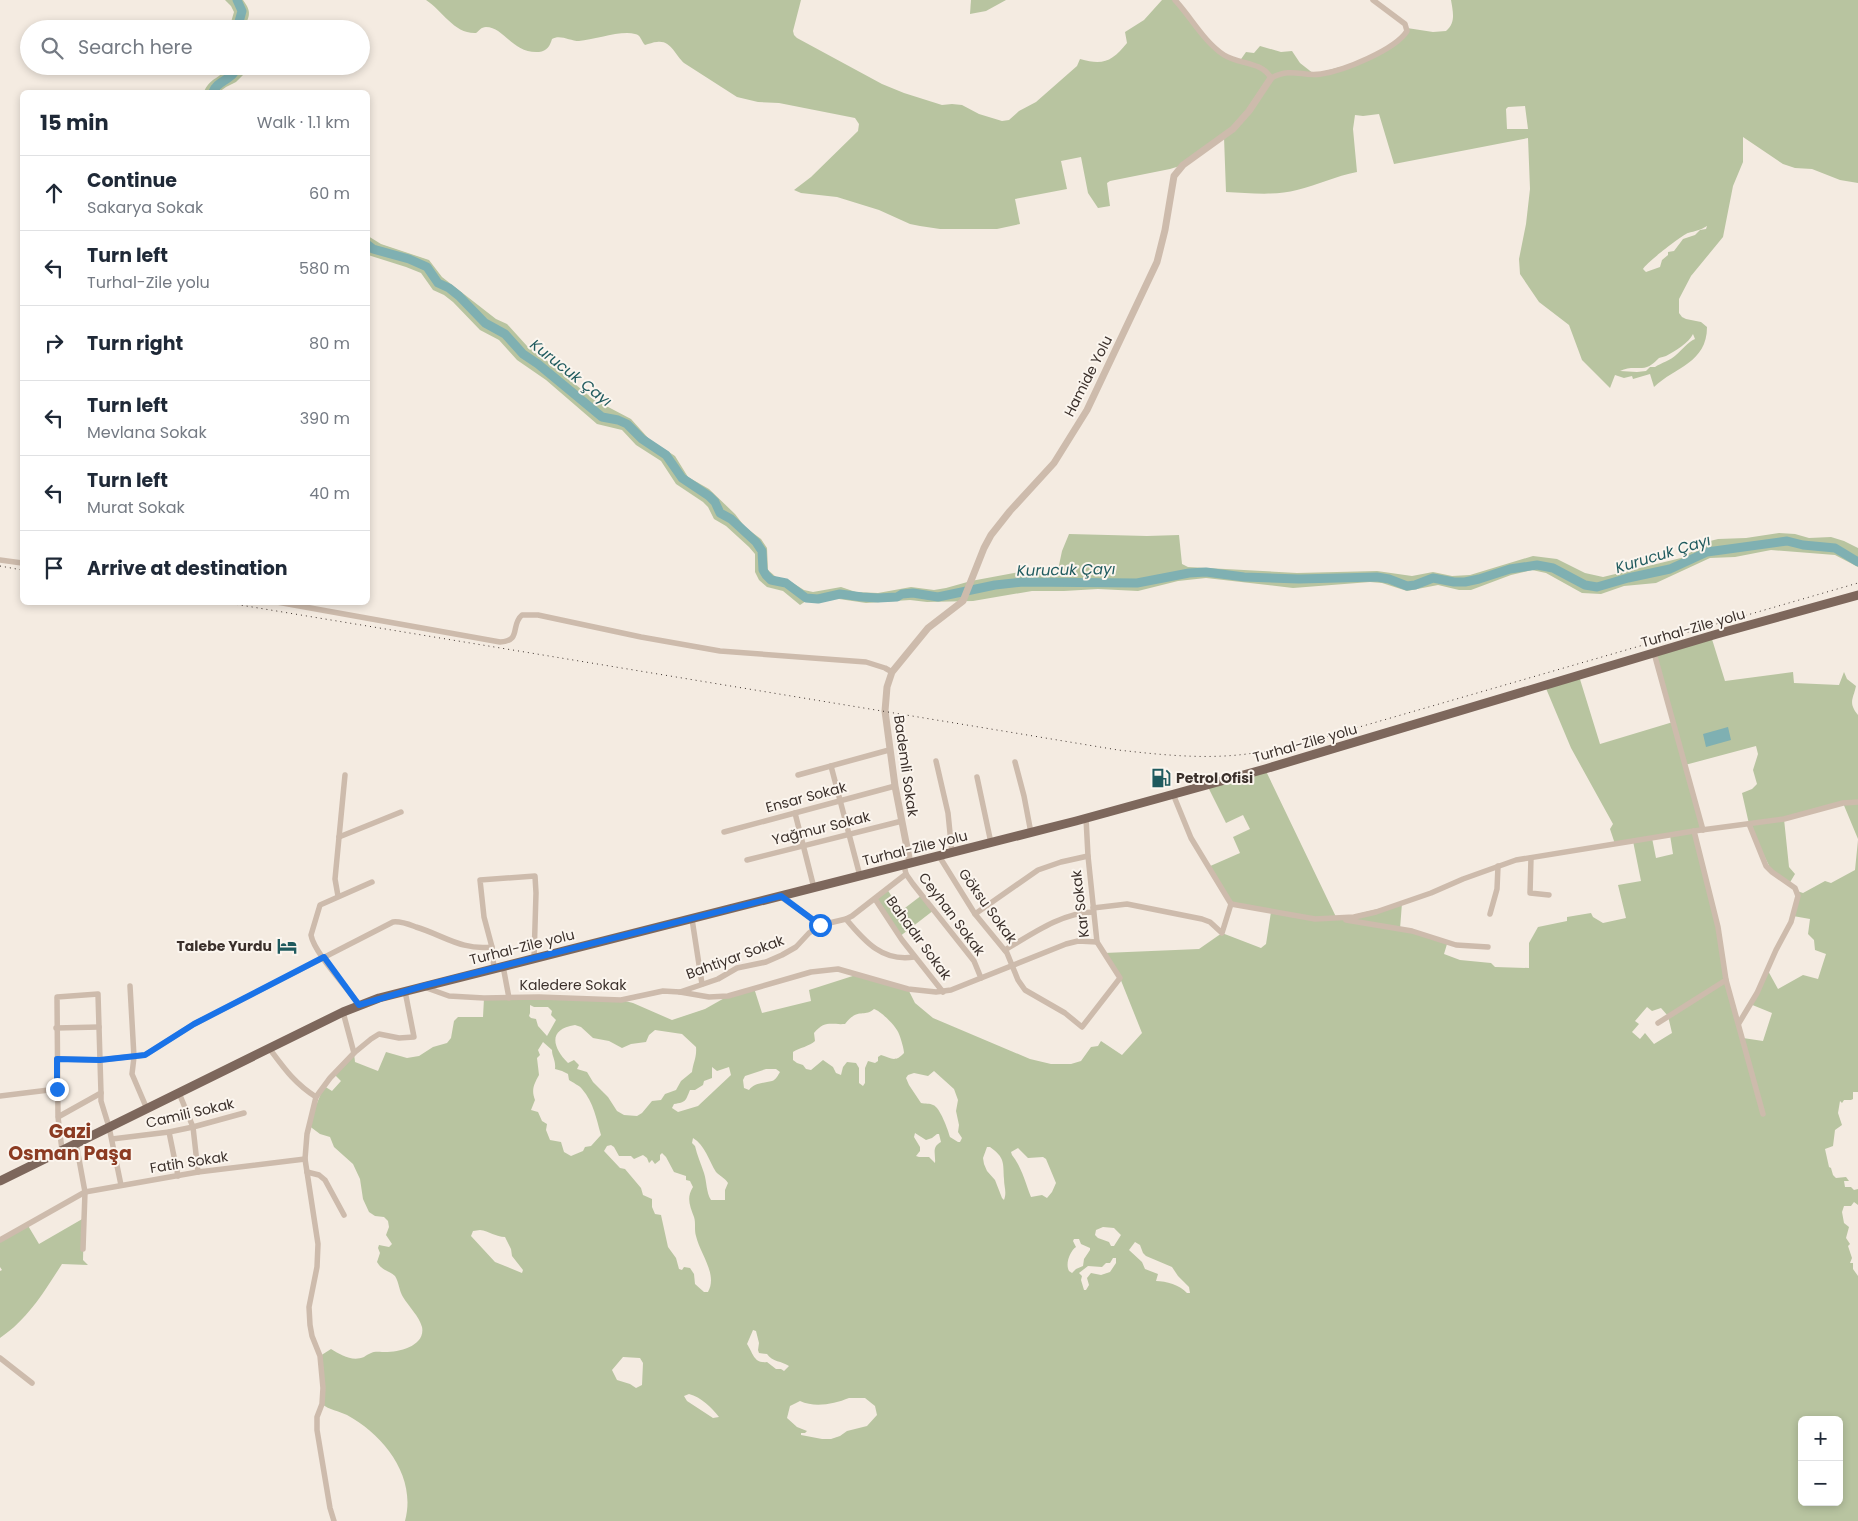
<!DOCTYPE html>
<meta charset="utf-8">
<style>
body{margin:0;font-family:Poppins,sans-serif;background:#f2f2f3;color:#1f2937}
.controls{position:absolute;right:15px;bottom:15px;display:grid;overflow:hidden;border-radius:8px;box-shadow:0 2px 8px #0003}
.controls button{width:45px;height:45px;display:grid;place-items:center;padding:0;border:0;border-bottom:1px solid #e0e1e3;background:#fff;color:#1f2937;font:25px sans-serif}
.stop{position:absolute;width:15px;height:15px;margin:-11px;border:4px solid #1a73e8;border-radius:50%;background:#fff}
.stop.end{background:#1a73e8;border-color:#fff;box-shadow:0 1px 5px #0008}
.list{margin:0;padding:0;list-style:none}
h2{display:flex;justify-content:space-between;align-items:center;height:65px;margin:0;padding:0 20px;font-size:21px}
h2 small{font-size:16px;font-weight:400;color:#747a83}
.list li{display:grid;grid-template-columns:32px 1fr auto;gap:15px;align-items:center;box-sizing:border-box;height:75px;padding:0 20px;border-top:1px solid #e0e1e3}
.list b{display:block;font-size:19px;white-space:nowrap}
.list p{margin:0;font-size:16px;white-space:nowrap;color:#747a83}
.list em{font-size:16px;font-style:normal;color:#747a83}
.icon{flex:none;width:28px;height:28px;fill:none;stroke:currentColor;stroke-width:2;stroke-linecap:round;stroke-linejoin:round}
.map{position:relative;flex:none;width:1858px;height:1521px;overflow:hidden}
.search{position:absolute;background:#fff;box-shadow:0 2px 8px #0003;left:20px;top:20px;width:350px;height:55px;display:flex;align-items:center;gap:12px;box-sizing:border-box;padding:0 18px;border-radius:28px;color:#747a83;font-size:19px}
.panel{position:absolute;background:#fff;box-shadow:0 2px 8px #0003;left:20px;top:90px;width:350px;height:515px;border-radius:8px}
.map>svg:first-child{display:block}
</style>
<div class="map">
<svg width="1858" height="1521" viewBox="0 0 1858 1521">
<rect width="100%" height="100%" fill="#f4ebe1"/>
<g fill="#b8c4a0" fill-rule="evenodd">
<path d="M225,0H243C252,12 250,16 243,29H229L234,12L231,6Z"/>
<path d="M426,0H801L793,31L794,35L797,38L882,84L904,93L942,105L952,104L962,105L979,114L1002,121L1009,120L1019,111L1036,102L1077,66L1080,59C1104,66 1112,61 1127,43L1125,32L1144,20L1162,0H1175L1218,51L1239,62L1246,52L1254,53L1260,46L1281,52L1292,51L1300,63L1314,74C1346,65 1387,58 1407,28L1433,32L1446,31C1456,23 1453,12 1451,0H1858V183L1840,180L1812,169L1795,168L1783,164L1743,137V162L1733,186L1723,237L1691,276L1679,299V313L1682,317L1686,319L1701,322L1707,327C1707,363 1675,367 1654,387L1650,374L1633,379L1632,376L1624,378L1615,375L1610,388L1582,360L1569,325L1539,302L1520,274L1519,259L1526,224L1530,189L1528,138L1394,164L1379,114L1363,116L1355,115L1353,129L1357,172C1336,176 1317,185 1297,190C1275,196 1249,193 1226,192L1224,137L1183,165L1170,169L1110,181L1107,183L1110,206L1098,208L1088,193L1081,157L1061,161L1067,189L1015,199L1020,224L997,229H940L920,226L910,224L879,210L837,197L801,193L794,190L811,177L858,131L859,124L855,118L779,103L758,102L737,97L684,63C675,55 671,40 657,42C653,42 649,44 645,45C641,41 641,35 635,34C621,30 594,40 579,41C570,41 560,34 552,39C550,46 547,51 539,52C513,54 504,27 486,27C481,27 479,31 476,33C454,34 443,11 426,0ZM1525,106L1528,129H1507L1506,109L1508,107ZM1707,226L1706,229L1700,230L1695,235L1683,239L1674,251L1668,252V255L1662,260L1660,267L1646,272L1643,269C1646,263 1682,235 1688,233C1695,231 1701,230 1707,226ZM1693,334L1695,339C1688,342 1682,350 1676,355C1671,360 1661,363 1655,367H1650L1646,371L1637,372L1620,371C1628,367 1634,368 1642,368C1649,368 1655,362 1659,358C1661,357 1664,357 1666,356C1675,351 1689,343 1693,334Z"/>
<polygon points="971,0 1006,0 986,11 970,14"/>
<path d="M229,66H246L243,75L236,82L226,87L219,92H204C210,77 222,78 229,66Z"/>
<polygon points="368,236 381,244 429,260 442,277 496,319 507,324 527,346 546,360 593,399 631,419 649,439 675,456 688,477 709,489 735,514 745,527 761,539 767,548 768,570 776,577 788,580 804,590 813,592 841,587 856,592 878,593 911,587 934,590 946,588 971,581 1019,572 1056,573 1058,570 1062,551 1069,534 1147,536 1179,535 1182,564 1188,567 1297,573 1377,571 1412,576 1433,572 1452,576 1470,575 1533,556 1557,559 1585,573 1603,577 1681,558 1710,541 1718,539 1746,538 1779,533 1795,534 1809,538 1831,537 1844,541 1858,548 1858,567 1835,555 1771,550 1735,557 1710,558 1656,583 1624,586 1601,594 1582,593 1546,573 1532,570 1511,575 1471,590 1459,590 1438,585 1407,591 1382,583 1370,582 1293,588 1206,578 1178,581 1138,591 1098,589 1064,591 1032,591 973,601 927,602 910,600 866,603 839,599 828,599 819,602 806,601 800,605 783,591 767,587 759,580 755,572 755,554 749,547 726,526 714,519 708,507 703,502 676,484 661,461 636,445 622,430 597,424 546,380 517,360 499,340 480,330 453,302 444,295 433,290 421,273 406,267 368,255"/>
<path d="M1711,636L1725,681L1793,672L1794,683L1839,685L1844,672L1847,679L1856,686C1853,700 1848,702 1858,715V839L1843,803L1784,819L1789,867L1795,874L1789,884L1772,872L1749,824L1742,793L1752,789L1757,784L1753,770L1758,754L1756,746L1685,765L1703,830L1694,831L1714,908L1726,980L1743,1038L1763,1041L1772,1013L1750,1004L1767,969L1778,989L1803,975L1818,979L1826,954L1815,950L1814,940L1808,934L1810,919L1793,916L1797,891L1803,893L1825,881L1831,883L1855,870L1858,840V1092H1853V1099L1851,1100H1844L1842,1103L1840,1101L1838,1113L1842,1125L1835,1130L1833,1146L1825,1149L1829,1167L1831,1168L1833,1175L1836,1178L1846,1177L1849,1181H1844L1845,1187H1851L1854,1190L1858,1189V1210V1205L1854,1202L1851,1206H1844L1842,1212L1844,1223L1849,1227L1846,1238L1850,1244L1848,1246L1852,1258L1850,1263H1853V1269L1858,1276V1521H405C417,1477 384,1435 347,1415C339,1411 329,1410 322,1404L320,1356L331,1349C341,1355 352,1362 364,1357C370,1353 373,1351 382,1352C396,1353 426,1347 422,1327C419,1316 409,1307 403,1297C399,1291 399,1282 395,1276C389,1270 383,1272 377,1262L380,1253L378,1248L379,1245L389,1247L392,1244L386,1235L389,1227L388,1221L384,1217L375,1216L369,1212L363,1199L360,1179L353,1164L334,1147L330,1137L320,1134L308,1125L324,1086L332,1091L341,1081L334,1074L354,1053L355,1062L378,1071L386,1052L407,1058L419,1056L433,1047L447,1043L451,1038L454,1021L458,1017H483L484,998L621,1000L633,1003L672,1020L705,1009L728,996L754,988L762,1013L811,1001L809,990L859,974L908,989L915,1003L933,1018L1030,1059L1051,1064H1071L1081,1061L1091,1047L1098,1046L1101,1041L1122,1055L1142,1033L1120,978L1104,953L1199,949L1222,933L1261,948L1266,944L1271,912L1231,904L1208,867L1240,853L1233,837L1250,829L1243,815L1226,823L1207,785L1265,769L1337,919L1402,903L1400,929L1447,944L1444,954L1460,960L1491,963L1495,967L1529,968V943L1538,927L1567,921V917L1591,913L1593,917L1603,923L1626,918L1618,885L1641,881L1633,841L1615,844L1610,829L1613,824L1571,748L1545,686L1579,676L1600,744L1673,722L1654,653ZM1670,835L1673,854L1656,858L1652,838ZM530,1005L534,1007H548L552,1011L551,1015L556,1020L547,1036L538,1026L536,1019L531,1018L529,1016L530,1013ZM1647,1007L1652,1011L1661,1008L1668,1016L1672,1033L1654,1044L1645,1033L1640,1039L1632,1032L1639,1024L1635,1021ZM874,1009C881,1011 897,1027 899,1034C901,1039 904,1049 904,1053C895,1063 891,1058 881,1055L878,1057V1061L875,1063L868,1061L865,1068V1083L863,1086L859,1083V1068L856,1063L847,1062L843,1067L841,1075L836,1073L833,1067L823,1060L811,1070L806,1069L803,1065L797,1063L793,1060V1052C799,1048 810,1046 815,1041L814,1033C825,1020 831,1025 845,1024C858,1007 864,1018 874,1009ZM575,1025L581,1027L593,1038L609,1041L622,1048L631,1044L646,1042L649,1035L655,1030L682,1034L696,1047C697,1057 693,1063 692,1072L681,1081L676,1090L665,1094L661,1100L652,1101L642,1113L637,1116L624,1115L617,1111L608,1097L593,1082L587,1072L577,1069L579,1065L574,1060L568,1063C552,1047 548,1029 575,1025ZM543,1042L552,1050C552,1057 556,1060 555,1069L562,1071L568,1074L569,1080C573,1083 579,1085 582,1089C594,1103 596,1118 601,1135L591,1146L585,1147L583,1151L571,1156L564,1152L561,1142L550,1140L546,1130L547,1124L542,1121L538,1112L531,1110L535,1100C531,1090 534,1084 539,1075L537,1058L540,1055L538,1050ZM712,1067L717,1071L729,1067L731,1075L698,1106L678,1112L672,1108L674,1104C686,1102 685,1102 690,1090H695L703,1085L704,1081L712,1078ZM766,1069H776L780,1072C778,1075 776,1080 772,1081C764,1083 754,1083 749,1090L744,1088L743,1080L745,1076ZM934,1071L954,1089L958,1100L956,1111L959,1125L958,1132L962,1138L960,1142H958L950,1137C948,1130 940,1107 933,1105C930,1103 925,1104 921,1103L909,1085L906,1078L908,1075L914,1073L928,1076ZM915,1133L926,1140L932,1138L937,1134H939L941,1142C931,1147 936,1155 935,1163L929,1157H919L916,1156L920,1151V1147L914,1137ZM693,1138C705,1145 709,1161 716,1172C720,1176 725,1178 728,1183L725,1190V1200H711C706,1192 707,1182 704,1173C701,1164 697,1155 695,1146L692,1143ZM611,1145L614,1147L619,1156H631L634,1159L643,1155L647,1158L649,1163L652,1160L655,1164L660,1160V1155L662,1153L666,1157L674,1172L686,1176V1180L690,1181L693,1187C686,1198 690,1206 694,1217C696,1223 694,1230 696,1236C700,1254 718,1274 708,1292H704L695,1284L694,1274L690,1268L684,1267L682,1270L679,1269L676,1258L668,1247L661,1215L655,1214L652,1207V1199L643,1195L641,1188L625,1169L620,1168L604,1151L607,1146ZM987,1147H990C1005,1158 1003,1162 1004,1179C1004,1187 1007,1192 1004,1200L1002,1198L995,1180L987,1171L984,1164L983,1158ZM1018,1148L1028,1158L1043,1157L1046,1159L1056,1183L1052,1192L1047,1198L1042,1195L1031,1197C1025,1182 1022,1168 1012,1155L1011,1152ZM1103,1227L1114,1228L1121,1235L1114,1246H1111L1109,1242L1098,1238L1095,1235L1096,1230ZM480,1230C489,1231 496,1237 505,1237L511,1249L512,1256L523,1270L522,1273L495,1262L471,1236L473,1231ZM1074,1239H1079L1081,1244L1090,1248V1250L1084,1259L1083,1266L1076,1269L1072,1273L1069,1271C1065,1264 1070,1251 1076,1247L1073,1241ZM1135,1242L1140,1245L1143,1253L1146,1256L1172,1267L1178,1276L1189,1287L1190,1293H1187C1180,1285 1166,1281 1156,1281L1158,1274L1145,1269L1142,1262L1129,1250ZM1113,1258H1116V1263L1110,1272L1101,1275L1091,1273L1087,1278L1089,1285L1086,1290H1084L1081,1280L1082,1276L1079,1273L1088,1266L1102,1267L1106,1263H1110ZM753,1330L756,1331L759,1343L758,1350L759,1353L767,1354C772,1362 782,1361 789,1366L784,1371L781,1369H776L767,1362C754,1364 753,1353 747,1344ZM623,1357L640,1358L643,1363L642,1385L636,1388L630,1384L617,1380L612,1370ZM689,1394C701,1397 712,1408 719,1417L713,1418L687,1401L684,1396ZM849,1398H865L875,1406L877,1415L867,1426L847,1431L840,1436L831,1439H822L801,1435V1433H805L807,1431L797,1427L787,1418L790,1406L800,1401C815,1408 834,1404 849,1398ZM1802,1420H1839V1502H1802Z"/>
<polygon points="887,889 901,911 922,895 934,910 899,937 875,899"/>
<path d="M84,1218L83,1260L88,1265L62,1264C44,1292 28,1319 0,1338V1271L2,1270L0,1267V1240L27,1224L39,1244Z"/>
</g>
<polygon fill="#7fb0b2" points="1728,727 1731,740 1706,747 1703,734"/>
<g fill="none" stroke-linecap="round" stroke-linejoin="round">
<g stroke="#7fb0b2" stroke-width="9">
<polyline points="237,29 242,11 237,0"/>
<path d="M213,92C217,80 234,80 237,66"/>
<polyline points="368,245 373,249 409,259 427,267 438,283 449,288 459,296 485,323 505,334 523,354 538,364 602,417 618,420 627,424 642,439 666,455 682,478 709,496 715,502 720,513 731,519 756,542 762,551 763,570 766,575 771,580 786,583 806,598 818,599 840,594 862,597 878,598 897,597 902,594 913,593 938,597 995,585 1023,582 1137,583 1189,573 1206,572 1244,577 1299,579 1377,577 1389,579 1407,586 1415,585 1433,578 1454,582 1465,582 1479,579 1510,569 1537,565 1553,568 1585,585 1597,587 1628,578 1670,569 1707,552 1787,541 1803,545 1835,548 1858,562"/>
</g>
<g stroke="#cdbbac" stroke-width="5.5">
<path d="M1175,0C1191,17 1204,42 1224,55C1240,65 1261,61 1271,78C1293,67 1301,77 1321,74C1343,71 1395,50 1407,31L1405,24L1373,0"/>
<polyline points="0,560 22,563"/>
<path d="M277,602L500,642C522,641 510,625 522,615H538L641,637L720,651L866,662L885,668L892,672"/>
<polyline points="1654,653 1703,830"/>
<polyline points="936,761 948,813 952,853"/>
<polyline points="1015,762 1024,796 1031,833"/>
<polyline points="831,766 860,876"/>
<polyline points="798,775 889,750"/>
<polyline points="977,777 991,843"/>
<polyline points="1173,794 1191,838 1231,904 1315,919 1354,917 1376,912 1431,893 1463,879 1516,860 1694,831 1784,819 1843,803 1858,802"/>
<polyline points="795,813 814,888"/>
<polyline points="1694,831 1718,927 1726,980 1763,1114"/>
<polyline points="724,832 895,786"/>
<polyline points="339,837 401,812"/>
<polyline points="939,856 975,914 1007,953 1018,980 1025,990 1065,1013 1082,1027 1120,978 1097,942 1088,856 1086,818"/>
<polyline points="1531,858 1530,893 1549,895"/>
<polyline points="747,860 902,821"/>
<polyline points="904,865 906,874 913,884 974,961 981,978"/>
<polyline points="338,896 335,879 345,775"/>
<polyline points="781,897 821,925 846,919 852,916 906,874"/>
<polyline points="875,899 902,940 943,992"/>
<polyline points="1093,908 1127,904 1202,919 1210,922 1222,933 1231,904"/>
<polyline points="975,914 1038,870 1061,862 1088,856"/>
<polyline points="1490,914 1497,889 1498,866"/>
<polyline points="692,919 702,984"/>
<path d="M846,919C865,942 883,962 914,957"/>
<polyline points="1346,920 1412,931 1456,945 1488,947"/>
<path d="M1005,950C1032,934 1061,913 1093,912"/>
<polyline points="503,966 509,998"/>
<polyline points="494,969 492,947 484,917 480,880 535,876 536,893 534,959"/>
<polyline points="130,986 134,1057 132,1074 147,1109"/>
<polyline points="424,987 449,996 484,998 539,997 621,1000 663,991 680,992 709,997 728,996 811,972 838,969 908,989 936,992 951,990 1066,944 1078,941 1097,942"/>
<polyline points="680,992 718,979 737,968 766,962 782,955 796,947 809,933 821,925"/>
<path d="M359,1005C348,988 314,953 311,935L320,905L372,882"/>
<polyline points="1658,1023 1726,980"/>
<polyline points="1739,1023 1757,993 1776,950 1791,922 1798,896 1795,888 1772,872 1766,866 1749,824"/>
<polyline points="56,1028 99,1027"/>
<path d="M269,1048C284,1068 294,1083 316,1097"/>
<polyline points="354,1053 371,1039 379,1034 399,1038 414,1037 405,991"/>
<path d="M57,1059L100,1060L145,1055L194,1024L393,922C401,921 408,924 416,927C443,935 462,951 492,947"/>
<polyline points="101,1093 101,1101 109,1127 121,1185"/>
<polyline points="179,1093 193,1127 198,1172"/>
<polyline points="0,1096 57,1089"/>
<polyline points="58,1117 101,1093 98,994 57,997 58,1117 62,1150"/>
<polyline points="169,1132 178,1176"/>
<polyline points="112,1139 169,1132 193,1127 244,1113"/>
<polyline points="76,1143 85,1192 83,1249"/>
<polyline points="307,1172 319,1175 325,1180 344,1215"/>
<polyline points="0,1240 85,1192 198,1172 305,1159"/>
<polyline points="0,1358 32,1383"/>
<polyline points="334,1521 330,1508 317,1430 317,1417 322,1404 323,1388 320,1356 312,1336 310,1325 309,1307 317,1267 318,1244 305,1159 307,1134 316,1097 330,1078 354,1053 343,1012"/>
</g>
<polyline stroke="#cdbbac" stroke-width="7" points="910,863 895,786 885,711 887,687 892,672 928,628 963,601 984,548 991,535 1010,511 1054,463 1087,410 1157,262 1165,230 1174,176 1183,165 1233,129 1249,111 1271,78"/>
<polyline stroke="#7d675c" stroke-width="9" points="0,1181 343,1012 379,998 1076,821 1265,769 1717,634 1858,595"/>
<g stroke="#3b302b" stroke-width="1" stroke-dasharray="1 4" stroke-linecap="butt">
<polyline points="0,566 22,570"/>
<path d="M222,602L1118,750C1163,755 1209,760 1254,753C1271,751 1287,746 1304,743L1858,583"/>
</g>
</g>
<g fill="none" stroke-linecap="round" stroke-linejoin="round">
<polyline stroke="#1a73e8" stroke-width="6" points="57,1089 57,1059 100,1060 145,1055 194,1024 324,957 359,1005 423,986 781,896 820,925"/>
</g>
<defs>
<symbol id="fuel-bare" viewBox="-9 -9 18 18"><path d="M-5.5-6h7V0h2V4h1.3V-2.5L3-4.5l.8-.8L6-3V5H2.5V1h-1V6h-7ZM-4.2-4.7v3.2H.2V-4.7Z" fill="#1f5a5e" stroke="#fbf5ee" stroke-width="2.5" paint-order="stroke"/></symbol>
<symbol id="hotel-bare" viewBox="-9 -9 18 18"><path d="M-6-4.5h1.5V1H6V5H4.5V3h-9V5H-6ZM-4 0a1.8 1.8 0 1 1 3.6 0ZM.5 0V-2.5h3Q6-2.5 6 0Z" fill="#1f5a5e" stroke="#fbf5ee" stroke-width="2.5" paint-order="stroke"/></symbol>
</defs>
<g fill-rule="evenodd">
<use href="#fuel-bare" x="1147" y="764" width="28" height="28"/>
<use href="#hotel-bare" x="273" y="932" width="28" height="28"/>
</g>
<g text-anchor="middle" stroke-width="4" stroke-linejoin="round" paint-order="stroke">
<g font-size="14" fill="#3b302b" stroke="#fbf5ee">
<text transform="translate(1088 376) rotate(-63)" y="5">Hamide Yolu</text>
<text transform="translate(1693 628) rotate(-16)" y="5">Turhal-Zile yolu</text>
<text transform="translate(1305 743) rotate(-16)" y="5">Turhal-Zile yolu</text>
<text transform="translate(906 766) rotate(82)" y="5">Bademli Sokak</text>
<text transform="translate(806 797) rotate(-15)" y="5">Ensar Sokak</text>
<text transform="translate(821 828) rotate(-14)" y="5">Yağmur Sokak</text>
<text transform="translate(915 848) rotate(-14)" y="5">Turhal-Zile yolu</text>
<text transform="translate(1080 904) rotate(-97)" y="5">Kar Sokak</text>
<text transform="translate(988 906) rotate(54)" y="5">Göksu Sokak</text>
<text transform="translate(952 914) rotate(53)" y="5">Ceyhan Sokak</text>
<text transform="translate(919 938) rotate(54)" y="5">Bahadır Sokak</text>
<text transform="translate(522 947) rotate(-14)" y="5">Turhal-Zile yolu</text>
<text transform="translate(735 957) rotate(-20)" y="5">Bahtiyar Sokak</text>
<text x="573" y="990">Kaledere Sokak</text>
<text transform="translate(190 1113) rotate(-13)" y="5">Camili Sokak</text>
<text transform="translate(189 1162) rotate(-9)" y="5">Fatih Sokak</text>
</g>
<g font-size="14" font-weight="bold" fill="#3b302b" stroke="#fbf5ee" text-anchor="start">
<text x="1176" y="783">Petrol Ofisi</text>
<text x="272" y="951" text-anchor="end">Talebe Yurdu</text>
</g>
<g font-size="15" font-style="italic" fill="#1f5a5e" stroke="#fbf5ee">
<text transform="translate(571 373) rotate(38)" y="5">Kurucuk Çayı</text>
<text transform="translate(1663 554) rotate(-17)" y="5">Kurucuk Çayı</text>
<text transform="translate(1066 570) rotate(-1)" y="5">Kurucuk Çayı</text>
</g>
<g font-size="19" font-weight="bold" fill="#8c3b22" stroke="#fbf5ee">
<text x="70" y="1138">Gazi<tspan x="70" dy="22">Osman Paşa</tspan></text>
</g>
</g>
</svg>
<div class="controls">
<button>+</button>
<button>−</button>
</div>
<div class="stop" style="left:820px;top:925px"></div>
<div class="stop end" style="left:57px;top:1089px"></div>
<div class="search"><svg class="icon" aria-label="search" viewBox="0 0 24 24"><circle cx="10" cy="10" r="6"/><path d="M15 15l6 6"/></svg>Search here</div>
<section class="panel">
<h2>15 min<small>Walk · 1.1 km</small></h2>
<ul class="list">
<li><svg class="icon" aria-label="ahead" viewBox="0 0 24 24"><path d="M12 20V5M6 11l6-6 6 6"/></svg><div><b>Continue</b><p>Sakarya Sokak</p></div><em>60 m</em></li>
<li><svg class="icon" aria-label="left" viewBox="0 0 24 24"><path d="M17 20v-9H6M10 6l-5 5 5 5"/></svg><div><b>Turn left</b><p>Turhal-Zile yolu</p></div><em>580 m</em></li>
<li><svg class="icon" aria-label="right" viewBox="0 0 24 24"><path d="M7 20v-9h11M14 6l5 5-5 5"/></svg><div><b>Turn right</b></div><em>80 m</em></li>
<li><svg class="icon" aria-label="left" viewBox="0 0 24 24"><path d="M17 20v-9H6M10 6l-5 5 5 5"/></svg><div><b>Turn left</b><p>Mevlana Sokak</p></div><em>390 m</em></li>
<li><svg class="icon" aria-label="left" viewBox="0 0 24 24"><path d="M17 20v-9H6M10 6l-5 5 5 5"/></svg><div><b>Turn left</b><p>Murat Sokak</p></div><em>40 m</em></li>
<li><svg class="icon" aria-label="arrive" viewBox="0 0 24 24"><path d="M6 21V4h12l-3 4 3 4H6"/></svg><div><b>Arrive at destination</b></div></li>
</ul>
</section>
</div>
